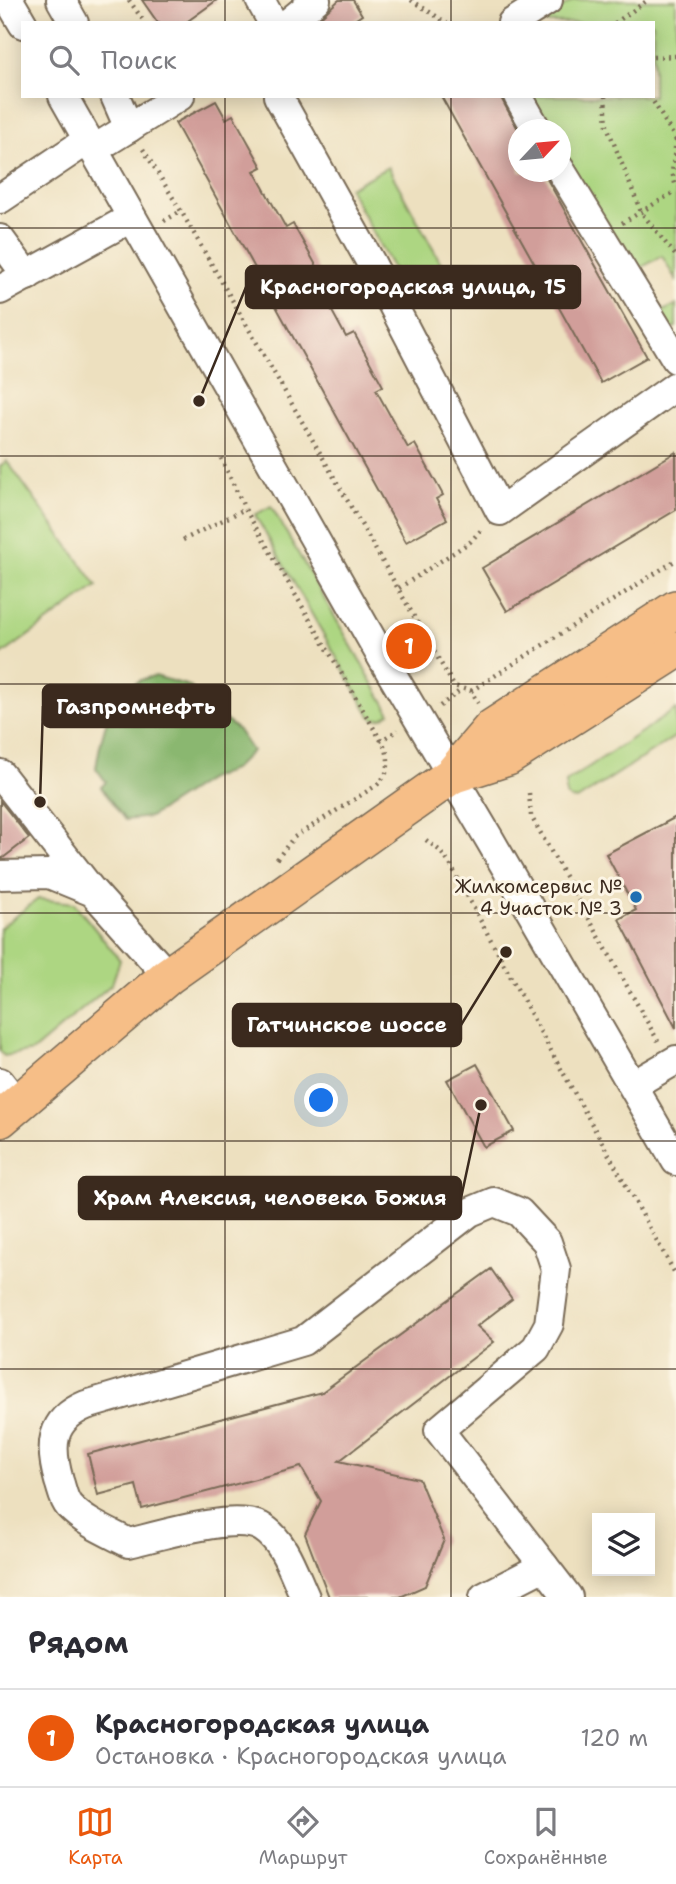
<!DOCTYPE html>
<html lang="ru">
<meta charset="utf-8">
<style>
body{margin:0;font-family:"Shantell Sans",sans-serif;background:#f2f2f3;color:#2b2b33}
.controls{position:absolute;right:21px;bottom:21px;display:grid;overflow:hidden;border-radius:0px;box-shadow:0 4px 18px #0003}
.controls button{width:63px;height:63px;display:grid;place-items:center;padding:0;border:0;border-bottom:2px solid #e1e1e2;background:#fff;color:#2b2b33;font:35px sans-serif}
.compass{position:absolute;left:508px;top:119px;width:63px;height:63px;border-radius:50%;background:#fff;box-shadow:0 4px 18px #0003;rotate:64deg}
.you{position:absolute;left:322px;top:1101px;width:24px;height:24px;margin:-18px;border:5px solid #fff;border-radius:50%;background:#1a73e8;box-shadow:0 0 0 10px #1a73e833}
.badge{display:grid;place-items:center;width:46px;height:46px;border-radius:50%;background:#ea580c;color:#fff;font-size:23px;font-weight:700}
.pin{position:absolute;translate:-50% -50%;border:4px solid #fff;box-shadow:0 2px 7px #0006}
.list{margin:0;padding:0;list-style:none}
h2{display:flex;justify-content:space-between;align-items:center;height:91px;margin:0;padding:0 28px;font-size:30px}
h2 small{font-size:23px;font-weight:400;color:#7c7c81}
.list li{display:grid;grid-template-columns:46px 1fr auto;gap:21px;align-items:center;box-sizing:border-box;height:98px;padding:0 28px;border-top:2px solid #e1e1e2}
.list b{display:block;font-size:26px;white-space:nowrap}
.list p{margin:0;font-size:23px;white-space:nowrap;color:#7c7c81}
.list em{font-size:23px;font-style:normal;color:#7c7c81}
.icon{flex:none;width:38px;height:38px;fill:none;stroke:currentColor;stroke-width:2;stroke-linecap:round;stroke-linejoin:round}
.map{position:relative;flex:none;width:676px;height:1597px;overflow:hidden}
.search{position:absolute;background:#fff;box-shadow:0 4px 18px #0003;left:21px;right:21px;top:21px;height:77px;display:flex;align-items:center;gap:18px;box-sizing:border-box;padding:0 24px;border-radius:0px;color:#7c7c81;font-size:26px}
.sheet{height:189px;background:#fff}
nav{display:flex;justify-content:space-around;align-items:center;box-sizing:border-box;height:98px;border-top:2px solid #e1e1e2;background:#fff;font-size:19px;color:#7c7c81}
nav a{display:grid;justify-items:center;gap:4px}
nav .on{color:#ea580c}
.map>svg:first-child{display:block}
</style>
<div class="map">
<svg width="676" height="1597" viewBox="0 0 676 1597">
<rect width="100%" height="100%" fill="#fcf5e5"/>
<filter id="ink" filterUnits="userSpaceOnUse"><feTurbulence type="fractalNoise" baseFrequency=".0143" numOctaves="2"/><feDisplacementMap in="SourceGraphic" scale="14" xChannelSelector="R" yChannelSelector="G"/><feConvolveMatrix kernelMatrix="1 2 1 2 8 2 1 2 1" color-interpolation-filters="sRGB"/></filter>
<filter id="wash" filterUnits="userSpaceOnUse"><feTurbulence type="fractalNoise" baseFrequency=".00686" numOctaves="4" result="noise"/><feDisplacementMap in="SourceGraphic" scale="28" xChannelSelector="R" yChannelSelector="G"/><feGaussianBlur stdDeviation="1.57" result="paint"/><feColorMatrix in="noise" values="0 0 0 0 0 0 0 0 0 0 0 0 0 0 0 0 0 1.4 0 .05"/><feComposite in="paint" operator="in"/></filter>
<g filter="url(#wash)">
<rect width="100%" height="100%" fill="#ede0bf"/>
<g fill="#add682" stroke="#748050" stroke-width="2">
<polygon points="574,0 676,0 676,280 662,256 639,269 663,311 676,305 676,327 666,332 561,150 560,130 549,129 529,96 653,96 653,23 538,23"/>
<polygon points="388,167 448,276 408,297 349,188"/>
<polygon points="7,461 97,586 0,656 0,466"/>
<polygon points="271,506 390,713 382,718 374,719 369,714 255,515"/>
<polygon points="676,709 676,736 577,800 571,799 566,795 566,782"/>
<polygon points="38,899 74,903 120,960 112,984 33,1051 4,1056 0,1051 0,928"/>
</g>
<path fill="#8ab770" stroke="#627047" stroke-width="2" d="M155,676L189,686L221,717L237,729L252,751L233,770L209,779L150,817L125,820L101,787L106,782L96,768C102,730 111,683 155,676Z"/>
<g id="blocks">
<g fill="#d19e9a">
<polygon points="142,0 217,0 185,23 158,23"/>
<polygon points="339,0 353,0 362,15 350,23 314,23"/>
<polygon points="441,96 500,96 519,131 519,172 543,172 647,357 601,383"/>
<polygon points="216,101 226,119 233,115 262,167 254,171 286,228 293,224 322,276 315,280 346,337 354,333 383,386 376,390 408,448 415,444 443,495 436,499 447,519 406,542 175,123"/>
<polygon points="676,452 676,510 507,611 482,568"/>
<polygon points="0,801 29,838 3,858 0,858"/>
<polygon points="676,817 676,1028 619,919 636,910 606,854"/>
<polygon points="477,1064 514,1131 484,1147 447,1080"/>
<polygon points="491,1269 512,1299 477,1326 494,1342 339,1461 419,1479 444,1540 425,1586 400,1597 329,1597 305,1534 321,1501 301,1467 142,1509 136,1485 98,1495 88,1454 322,1392"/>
</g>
</g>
</g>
<g filter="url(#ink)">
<use href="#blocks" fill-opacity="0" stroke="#796a56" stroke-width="2"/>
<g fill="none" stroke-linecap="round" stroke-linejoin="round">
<defs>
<g id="minor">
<polyline points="9,0 23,24"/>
<polyline points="61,0 74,23"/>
<polyline points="260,0 273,23"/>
<polyline points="288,23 316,0"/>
<polyline points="512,23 548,0"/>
<polyline points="63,96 384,661 490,840 676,1161"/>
<polyline points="115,96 129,128"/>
<polyline points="278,96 370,261 500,511 676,386"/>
<polyline points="518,96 537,130"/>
<polyline points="93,150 180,96"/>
<polyline points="560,169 676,359"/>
<polyline points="0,199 88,140"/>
<polyline points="0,239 27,276"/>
<polyline points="0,290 131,218"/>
<polyline points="0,774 91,890"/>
<polyline points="0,875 49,874 93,892 168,976"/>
<polyline points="0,1082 17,1104"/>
<polyline points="633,1085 676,1060"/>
<path d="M305,1597C294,1574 285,1542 263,1528C238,1511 158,1536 129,1543C108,1532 85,1523 69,1506C63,1499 62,1489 59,1481C49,1446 50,1420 86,1405L303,1341L470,1212L494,1202L519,1212L547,1242L556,1269L549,1324L536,1348L439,1430L568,1597"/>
<polyline points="484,1597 544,1566"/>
</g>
<g id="major">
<polyline points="452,775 508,757 676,650"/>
<polyline points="0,1119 168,976 452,775 492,728 676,609"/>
</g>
</defs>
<use href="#minor" stroke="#796a56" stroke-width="32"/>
<use href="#major" stroke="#796a56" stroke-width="40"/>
<g stroke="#796a56" stroke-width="4.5" stroke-dasharray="2 5" stroke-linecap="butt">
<polyline points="129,0 145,23"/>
<polyline points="411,0 447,23"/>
<polyline points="615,23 648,0"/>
<polyline points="653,57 676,56"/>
<polyline points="605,96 607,126 641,212 676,256"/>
<polyline points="650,96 676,140"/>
<polyline points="676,140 672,172 676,187"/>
<polyline points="143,149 181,211 454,686 471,691 478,703"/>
<polyline points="164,221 181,211"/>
<polyline points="622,223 676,191"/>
<polyline points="221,458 245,509"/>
<path d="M183,540L245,509L386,749C390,765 389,773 377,785L293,838L277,859"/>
<polyline points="399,588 470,542 483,528"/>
<polyline points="471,691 676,560"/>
<polyline points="440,706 462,689"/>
<polyline points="380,741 398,730"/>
<polyline points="529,793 531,816 658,1041"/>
<polyline points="426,840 439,850 450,864 541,1033 676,1275"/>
</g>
<use href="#minor" stroke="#fff" stroke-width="28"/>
<use href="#major" stroke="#f6be87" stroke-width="37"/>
</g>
</g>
<path fill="none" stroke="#3b2a1e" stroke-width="2" stroke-opacity="0.55" d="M225,0V23M451,0V23M225,96V1597M451,96V1597M0,228H676M0,456H676M0,684H676M0,913H676M0,1141H676M0,1369H676"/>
<circle fill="#1f6fb2" stroke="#fcf5e5" stroke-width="2.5" cx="636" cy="897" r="7"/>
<g text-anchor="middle" stroke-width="6" stroke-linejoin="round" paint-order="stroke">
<g font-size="19" fill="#3b2a1e" stroke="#fcf5e5" text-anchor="end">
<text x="622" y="893">Жилкомсервис №<tspan x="622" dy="22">4 Участок № 3</tspan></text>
</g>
</g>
<path fill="none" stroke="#3b2a1e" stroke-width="2.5" d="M199 401L246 287M40 802L43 706M506 952L461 1025M481 1105L461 1198"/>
<g fill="#3b2a1e" stroke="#fcf5e5" stroke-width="2.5">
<circle cx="199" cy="401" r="7"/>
<circle cx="40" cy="802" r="7"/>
<circle cx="506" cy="952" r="7"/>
<circle cx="481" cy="1105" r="7"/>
</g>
<g fill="#3b2a1e" stroke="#3b2a1e" stroke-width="2.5">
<rect x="246" y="266" width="334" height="42" rx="7"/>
<rect x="43" y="685" width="187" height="42" rx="7"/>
<rect x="233" y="1004" width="228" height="42" rx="7"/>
<rect x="79" y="1177" width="382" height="42" rx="7"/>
</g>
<g font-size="21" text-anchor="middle" font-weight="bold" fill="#fff">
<text x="413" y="294">Красногородская улица, 15</text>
<text x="136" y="714">Газпромнефть</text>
<text x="347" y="1032">Гатчинское шоссе</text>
<text x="270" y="1205">Храм Алексия, человека Божия</text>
</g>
</svg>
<div class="controls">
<button><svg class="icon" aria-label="layers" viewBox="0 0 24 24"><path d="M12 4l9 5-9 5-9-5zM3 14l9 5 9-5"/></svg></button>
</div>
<svg class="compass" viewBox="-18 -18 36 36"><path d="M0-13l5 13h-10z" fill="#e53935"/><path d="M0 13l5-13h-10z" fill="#7c7c81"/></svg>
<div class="you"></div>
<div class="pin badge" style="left:409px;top:646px">1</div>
<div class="search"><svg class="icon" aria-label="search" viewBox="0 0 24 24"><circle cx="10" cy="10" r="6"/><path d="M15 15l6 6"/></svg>Поиск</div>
</div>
<section class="sheet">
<h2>Рядом<small></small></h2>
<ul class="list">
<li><span class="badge">1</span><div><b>Красногородская улица</b><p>Остановка · Красногородская улица</p></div><em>120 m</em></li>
</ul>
</section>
<nav>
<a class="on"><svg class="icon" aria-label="map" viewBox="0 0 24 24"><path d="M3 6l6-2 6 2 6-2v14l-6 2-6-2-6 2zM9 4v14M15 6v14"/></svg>Карта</a>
<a><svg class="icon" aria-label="directions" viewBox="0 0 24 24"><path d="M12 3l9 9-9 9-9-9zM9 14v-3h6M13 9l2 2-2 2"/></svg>Маршрут</a>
<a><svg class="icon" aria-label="saved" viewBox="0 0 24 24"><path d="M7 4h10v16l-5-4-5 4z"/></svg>Сохранённые</a>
</nav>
